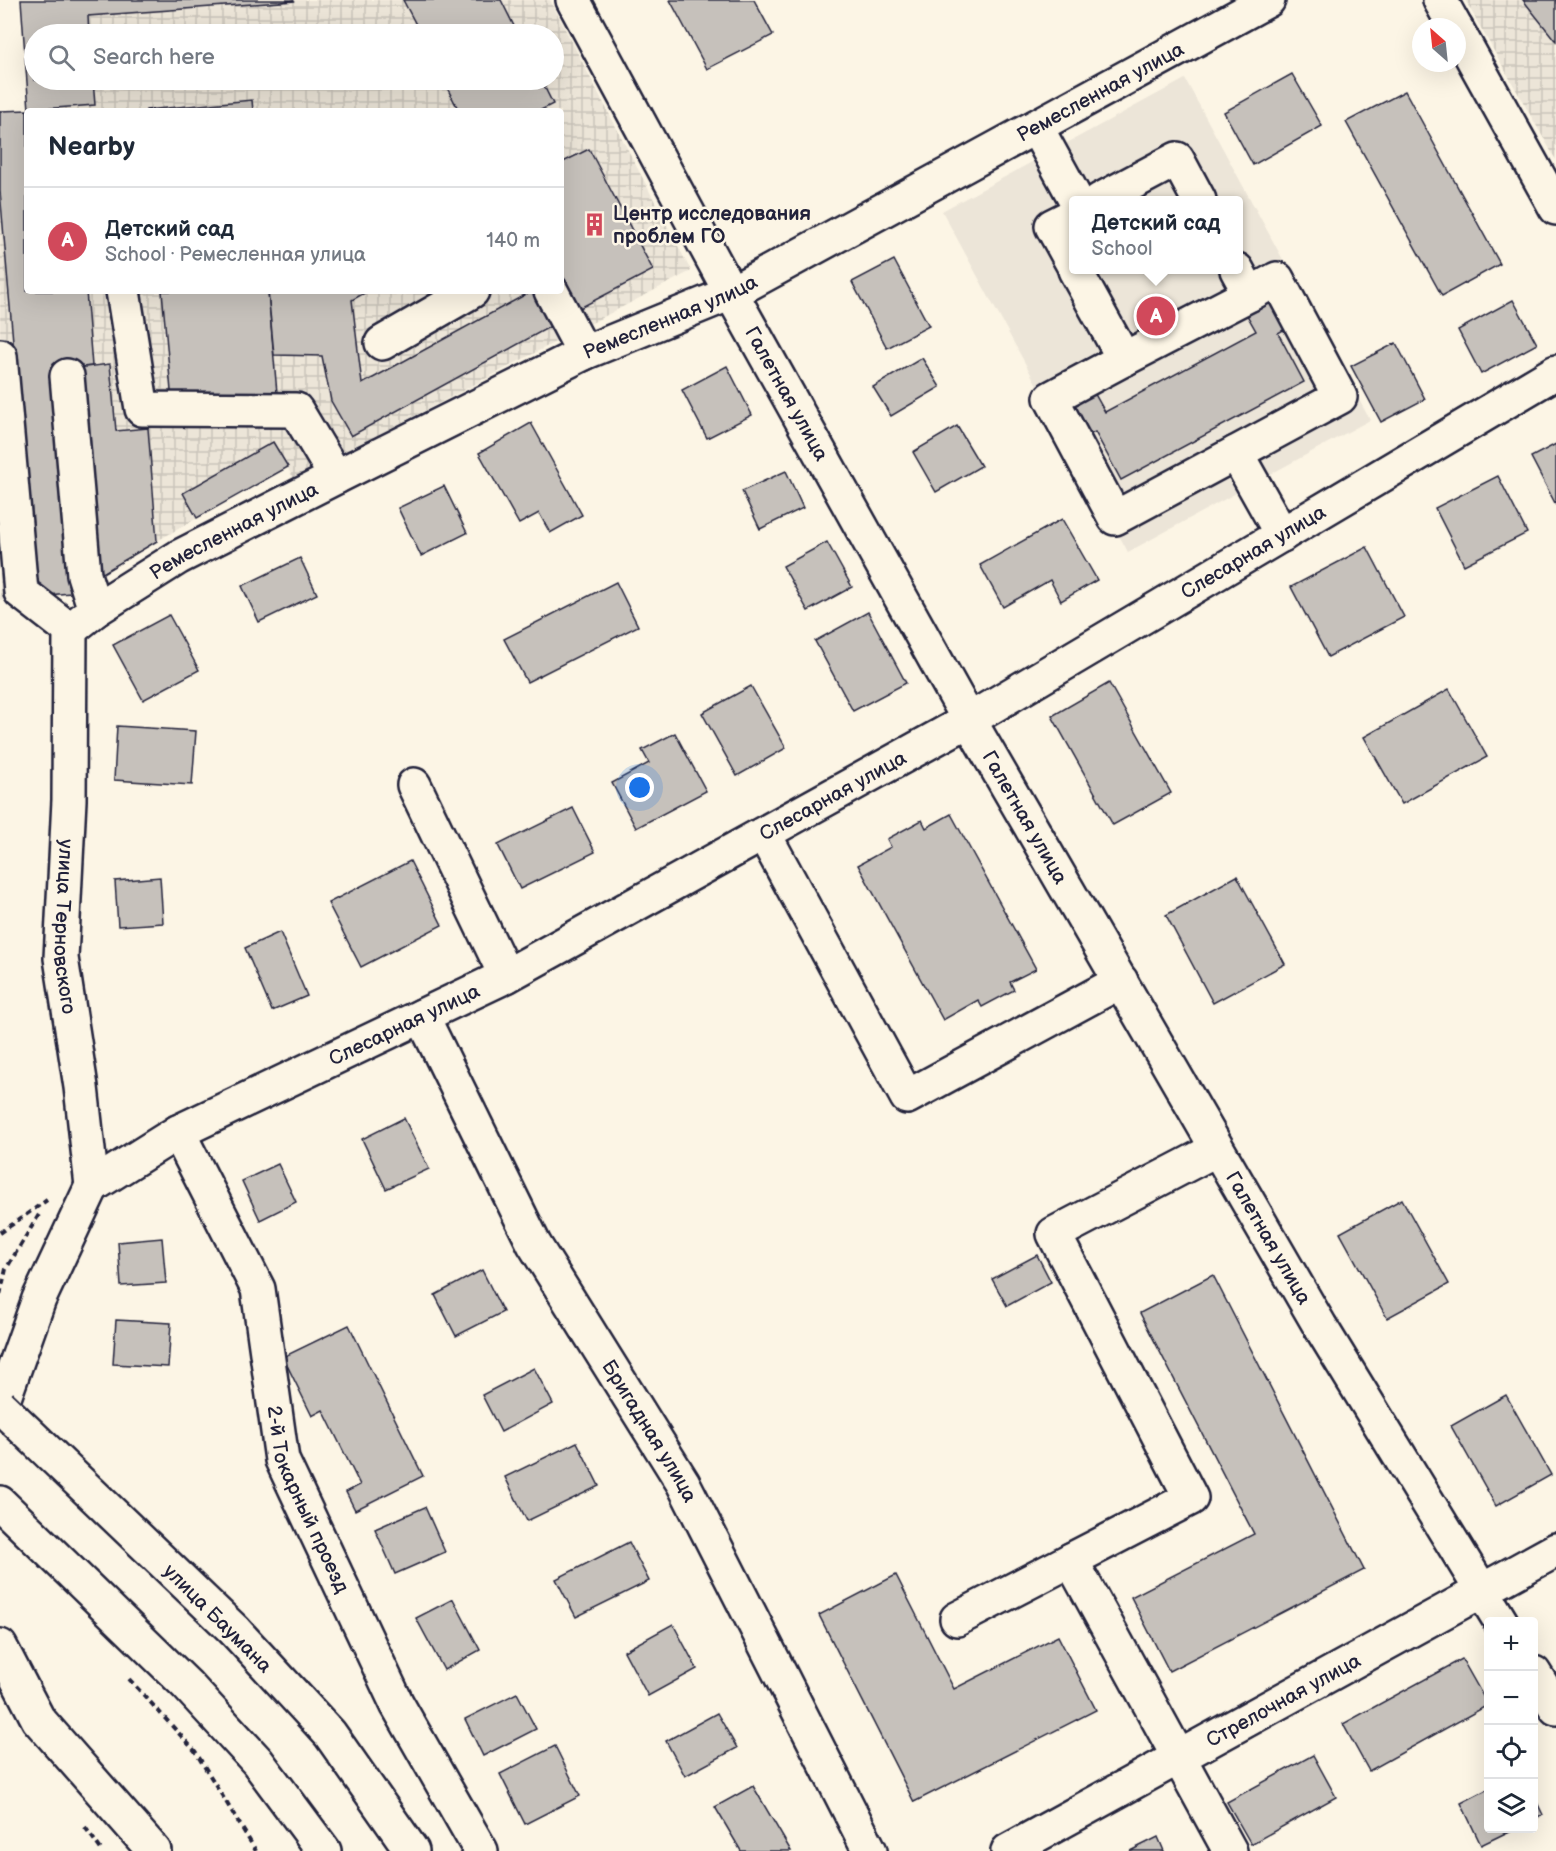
<!DOCTYPE html>
<meta charset="utf-8">
<style>
body{margin:0;font-family:"Balsamiq Sans",sans-serif;background:#f6f6f7;color:#1f2937}
.controls{position:absolute;right:18px;bottom:18px;display:grid;overflow:hidden;border-radius:6px;box-shadow:0 6px 24px #0002}
.controls button{width:54px;height:54px;display:grid;place-items:center;padding:0;border:0;border-bottom:2px solid #e0e1e3;background:#fff;color:#1f2937;font:30px sans-serif}
.compass{position:absolute;left:1412px;top:18px;width:54px;height:54px;border-radius:50%;background:#fff;box-shadow:0 6px 24px #0002;rotate:333deg}
.you{position:absolute;left:640px;top:788px;width:21px;height:21px;margin:-15px;border:4px solid #fff;border-radius:50%;background:#1a73e8;box-shadow:0 0 0 9px #1a73e833}
.badge{display:grid;place-items:center;width:39px;height:39px;border-radius:50%;background:#d1495b;color:#fff;font-size:20px;font-weight:700}
.pin{position:absolute;translate:-50% -50%;border:3px solid #fff;box-shadow:0 2px 6px #0006}
.popup{position:absolute;left:1069px;top:196px;width:174px;height:78px;box-sizing:border-box;display:grid;place-content:center;border-radius:6px;background:#fff;filter:drop-shadow(0 2px 4px #0005);font-size:20px;white-space:nowrap;color:#747a83}
.popup b{font-size:22px;color:#1f2937}
.popup::after{content:'';position:absolute;left:50%;top:100%;margin-left:-12px;border:12px solid transparent;border-top-color:#fff}
.list{margin:0;padding:0;list-style:none}
h2{display:flex;justify-content:space-between;align-items:center;height:78px;margin:0;padding:0 24px;font-size:26px}
h2 small{font-size:20px;font-weight:400;color:#747a83}
.list li{display:grid;grid-template-columns:39px 1fr auto;gap:18px;align-items:center;box-sizing:border-box;height:108px;padding:0 24px;border-top:2px solid #e0e1e3}
.list b{display:block;font-size:22px;white-space:nowrap}
.list p{margin:0;font-size:20px;white-space:nowrap;color:#747a83}
.list em{font-size:20px;font-style:normal;color:#747a83}
.icon{flex:none;width:33px;height:33px;fill:none;stroke:currentColor;stroke-width:2;stroke-linecap:round;stroke-linejoin:round}
.map{position:relative;flex:none;width:1556px;height:1851px;overflow:hidden}
.search{position:absolute;background:#fff;box-shadow:0 6px 24px #0002;left:24px;top:24px;width:540px;height:66px;display:flex;align-items:center;gap:15px;box-sizing:border-box;padding:0 21px;border-radius:33px;color:#747a83;font-size:22px}
.panel{position:absolute;background:#fff;box-shadow:0 6px 24px #0002;left:24px;top:108px;width:540px;height:186px;border-radius:6px}
.map>svg:first-child{display:block}
</style>
<div class="map">
<svg width="1556" height="1851" viewBox="0 0 1556 1851">
<defs>
<pattern id="industrial-grid" width="8" height="8" patternUnits="userSpaceOnUse" patternTransform="scale(1.5)"><rect width="8" height="8" fill="#ece5d8"/><path d="M0 4h8M4 0v8" fill="none" stroke="#cac4ba"/></pattern>
</defs>
<rect width="100%" height="100%" fill="#fcf5e5"/>
<filter id="ink" filterUnits="userSpaceOnUse"><feTurbulence type="fractalNoise" baseFrequency=".0167" numOctaves="2"/><feDisplacementMap in="SourceGraphic" scale="12" xChannelSelector="R" yChannelSelector="G"/><feConvolveMatrix kernelMatrix="1 2 1 2 8 2 1 2 1" color-interpolation-filters="sRGB"/></filter>
<g filter="url(#ink)">
<path fill="#ece5d8" fill-rule="evenodd" d="M1185,79L1370,420L1128,552L942,211ZM1074,200H1238V270H1074Z"/>
<g fill="url(#industrial-grid)" fill-rule="evenodd">
<path d="M21,0H550L691,271L294,479L287,467L157,541L71,593L0,600V111L29,109ZM34,34H554V80H34ZM27,111H561V291H27Z"/>
<polygon points="1465,0 1556,0 1556,160"/>
</g>
<g fill="#c6c1bb" stroke="#22223b" stroke-width="1.5">
<polygon points="21,0 293,0 294,1 88,16 89,34 34,34 34,80 93,80 95,105 29,110"/>
<polygon points="403,0 501,0 518,34 421,34"/>
<polygon points="670,0 754,0 773,35 707,69"/>
<polygon points="1523,0 1556,0 1556,41 1554,39"/>
<polygon points="1292,74 1322,126 1253,165 1224,112"/>
<polygon points="443,80 541,80 553,104 539,111 454,111 458,109"/>
<polygon points="1405,91 1500,264 1442,296 1346,122"/>
<polygon points="252,100 253,111 146,111 146,110"/>
<polygon points="29,110 27,111 27,291 86,291 92,366 53,370 71,593 35,596 0,191 0,111"/>
<polygon points="589,149 653,270 578,309 561,276 561,163"/>
<polygon points="894,260 929,326 887,348 852,282"/>
<polygon points="1276,290 1294,324 1278,333 1304,382 1121,480 1095,432 1078,440 1060,406 1092,389 1105,412 1256,331 1243,308"/>
<polygon points="162,291 268,291 277,393 172,402"/>
<polygon points="268,291 368,291 352,300 362,384 532,291 534,291 553,325 351,436 331,401 322,356 274,355"/>
<polygon points="1513,300 1537,344 1481,374 1458,330"/>
<polygon points="1396,343 1425,399 1381,422 1351,366"/>
<polygon points="922,358 940,387 891,416 873,387"/>
<polygon points="110,364 116,431 148,428 157,541 96,577 77,368"/>
<polygon points="727,366 752,415 707,438 682,390"/>
<polygon points="531,423 582,515 550,533 539,513 519,524 479,453"/>
<polygon points="957,426 981,466 936,492 913,452"/>
<polygon points="273,442 288,467 197,518 183,493"/>
<polygon points="1556,444 1556,505 1531,457"/>
<polygon points="786,471 803,508 760,529 742,491"/>
<polygon points="1498,476 1527,533 1464,565 1435,508"/>
<polygon points="444,486 467,533 421,556 398,508"/>
<polygon points="1062,519 1097,580 1061,601 1050,580 1003,607 980,565"/>
<polygon points="827,542 852,587 808,611 783,566"/>
<polygon points="1367,547 1404,617 1328,657 1291,587"/>
<polygon points="300,558 317,594 259,622 242,586"/>
<polygon points="616,582 638,626 527,682 504,639"/>
<polygon points="868,612 906,683 853,711 815,641"/>
<polygon points="169,615 199,670 143,700 113,645"/>
<polygon points="1109,683 1171,793 1113,825 1052,716"/>
<polygon points="751,686 786,748 737,776 702,713"/>
<polygon points="1449,689 1487,757 1402,804 1364,737"/>
<polygon points="117,726 196,731 192,785 114,780"/>
<polygon points="675,733 706,791 636,828 612,783 649,763 642,750"/>
<polygon points="573,808 595,852 520,889 498,845"/>
<polygon points="951,814 1036,969 1010,982 1014,990 982,1007 978,1000 943,1020 858,865 891,847 887,839 922,820 926,828"/>
<polygon points="410,861 442,925 361,967 328,903"/>
<polygon points="1237,876 1285,964 1213,1003 1166,915"/>
<polygon points="160,877 163,923 118,926 115,881"/>
<polygon points="280,932 307,996 272,1011 245,948"/>
<polygon points="404,1118 429,1169 386,1189 362,1139"/>
<polygon points="278,1164 296,1202 260,1220 242,1181"/>
<polygon points="1402,1199 1449,1284 1387,1318 1340,1233"/>
<polygon points="162,1238 166,1283 121,1286 118,1242"/>
<polygon points="1037,1255 1051,1282 1007,1306 992,1279"/>
<polygon points="482,1270 503,1312 456,1336 435,1295"/>
<polygon points="1213,1275 1364,1570 1169,1671 1131,1597 1254,1534 1140,1313"/>
<polygon points="116,1320 171,1323 168,1367 113,1364"/>
<polygon points="349,1325 423,1476 355,1510 346,1492 360,1485 323,1410 312,1416 283,1357"/>
<polygon points="534,1368 553,1404 501,1432 482,1395"/>
<polygon points="1506,1395 1551,1475 1496,1506 1451,1426"/>
<polygon points="577,1442 599,1486 527,1521 505,1477"/>
<polygon points="425,1507 445,1552 395,1574 375,1529"/>
<polygon points="629,1542 649,1581 576,1617 556,1579"/>
<polygon points="896,1575 954,1689 1058,1636 1096,1710 914,1802 819,1615"/>
<polygon points="453,1599 480,1650 444,1670 416,1618"/>
<polygon points="673,1624 697,1669 648,1696 624,1651"/>
<polygon points="1462,1659 1488,1705 1369,1771 1343,1724"/>
<polygon points="517,1693 536,1729 483,1756 465,1719"/>
<polygon points="717,1713 737,1748 685,1776 666,1741"/>
<polygon points="555,1746 580,1796 525,1824 500,1774"/>
<polygon points="1313,1755 1336,1797 1251,1844 1227,1802"/>
<polygon points="753,1786 791,1851 741,1851 715,1807"/>
<polygon points="1488,1789 1488,1828 1516,1828 1481,1845 1461,1803"/>
<polygon points="1534,1796 1543,1815 1534,1820"/>
<polygon points="1158,1837 1164,1851 1130,1851"/>
</g>
<g fill="none" stroke-linecap="round" stroke-linejoin="round">
<defs>
<g id="minor">
<path id="s1" d="M573,0L731,293L969,720L1320,1326L1501,1622"/>
<polyline points="1440,0 1455,27"/>
<polyline points="1457,30 1556,208"/>
<polyline points="1036,127 1076,200"/>
<polyline points="1100,200 1177,159 1199,200"/>
<polyline points="1074,215 1052,226 1074,266"/>
<polyline points="1075,270 1124,359 1051,398 1115,518 1340,397 1277,279 1250,294 1237,270"/>
<polyline points="123,291 142,409 296,410 336,477"/>
<polyline points="551,291 584,353"/>
<polyline points="382,343 472,291"/>
<polyline points="0,356 21,592 70,630"/>
<polyline points="1124,359 1250,294"/>
<polyline points="67,376 84,575 95,610"/>
<polyline points="1236,453 1282,535"/>
<path id="s2" d="M70,630L95,610L179,557L336,477L584,353L731,293L1268,0"/>
<path id="s3" d="M70,630L69,800L61,958L81,1087L92,1186"/>
<polyline points="414,785 506,976"/>
<polyline points="764,834 907,1097 1121,981"/>
<path id="s4" d="M422,1016L534,1244L683,1483L870,1851"/>
<path id="s5" d="M178,1132L258,1289L282,1460L397,1704L481,1851"/>
<polyline points="1217,1149 1054,1234 1191,1498 1071,1560 1230,1851"/>
<path id="s6" d="M92,1186L178,1132L506,976L969,720L1556,372"/>
<polyline points="0,1409 39,1299 92,1186"/>
<polyline points="957,1619 1071,1560"/>
<polyline points="0,1646 38,1719 154,1851"/>
<polyline points="1534,1673 1556,1708"/>
<path id="s7" d="M1008,1851L1556,1550"/>
</g>
<g id="major">
<polyline points="0,1503 187,1685 257,1761 324,1851"/>
<polyline points="234,1630 330,1734 412,1851"/>
</g>
</defs>
<use href="#minor" stroke="#22223b" stroke-width="38"/>
<use href="#major" stroke="#22223b" stroke-width="38"/>
<g stroke="#22223b" stroke-width="4" stroke-dasharray="6 4.5" stroke-linecap="butt">
<polyline points="0,1233 47,1200"/>
<polyline points="0,1295 6,1269 40,1213"/>
<polyline points="129,1679 195,1751 256,1851"/>
<polyline points="85,1827 102,1851"/>
</g>
<use href="#minor" stroke="#fcf5e5" stroke-width="33"/>
<use href="#major" stroke="#fcf5e5" stroke-width="33"/>
<defs>
<polyline id="major-bridge" points="0,1406 234,1630"/>
</defs>
<use href="#major-bridge" stroke="#22223b" stroke-width="38" stroke-linecap="butt"/>
<use href="#major-bridge" stroke="#fcf5e5" stroke-width="33"/>
</g>
</g>
<defs>
<symbol id="building-bare" viewBox="-9 -9 18 18"><path d="M-4-6H4V6H1V3H-1V6H-4ZM-2.5-4.3h1.7v1.8h-1.7ZM.8-4.3h1.7v1.8H.8ZM-2.5-1h1.7V.8h-1.7ZM.8-1h1.7V.8H.8Z" fill="#d1495b" stroke="#fcf5e5" stroke-width="2.5" paint-order="stroke"/></symbol>
</defs>
<g fill-rule="evenodd">
<use href="#building-bare" x="578" y="208" width="33" height="33"/>
</g>
<g text-anchor="middle" stroke-width="5" stroke-linejoin="round" paint-order="stroke">
<g font-size="20" fill="#22223b" stroke="#fcf5e5">
<text dy="7" stroke="none"><textPath href="#s2" startOffset="1164">Ремесленная улица</textPath></text>
<text dy="7" stroke="none"><textPath href="#s2" startOffset="678">Ремесленная улица</textPath></text>
<text dy="7" stroke="none"><textPath href="#s1" startOffset="448">Галетная улица</textPath></text>
<text dy="7" stroke="none"><textPath href="#s2" startOffset="192">Ремесленная улица</textPath></text>
<text dy="7" stroke="none"><textPath href="#s6" startOffset="1324">Слесарная улица</textPath></text>
<text dy="7" stroke="none"><textPath href="#s6" startOffset="838">Слесарная улица</textPath></text>
<text dy="7" stroke="none"><textPath href="#s1" startOffset="934">Галетная улица</textPath></text>
<text dy="7" stroke="none"><textPath href="#s3" startOffset="297">улица Терновского</textPath></text>
<text dy="7" stroke="none"><textPath href="#s6" startOffset="352">Слесарная улица</textPath></text>
<text dy="7" stroke="none"><textPath href="#s1" startOffset="1420">Галетная улица</textPath></text>
<text dy="7" stroke="none"><textPath href="#s4" startOffset="474">Бригадная улица</textPath></text>
<text dy="7" stroke="none"><textPath href="#s5" startOffset="394">2-й Токарный проезд</textPath></text>
<text transform="translate(218 1618) rotate(45)" y="7">улица Баумана</text>
<text dy="7" stroke="none"><textPath href="#s7" startOffset="314">Стрелочная улица</textPath></text>
</g>
<g font-size="20" font-weight="bold" fill="#22223b" stroke="#fcf5e5" text-anchor="start">
<text x="613" y="220">Центр исследования<tspan x="613" dy="23">проблем ГО</tspan></text>
</g>
</g>
</svg>
<div class="controls">
<button>+</button>
<button>−</button>
<button><svg class="icon" aria-label="locate" viewBox="0 0 24 24"><circle cx="12" cy="12" r="6"/><path d="M12 2v4M12 18v4M2 12h4M18 12h4"/></svg></button>
<button><svg class="icon" aria-label="layers" viewBox="0 0 24 24"><path d="M12 4l9 5-9 5-9-5zM3 14l9 5 9-5"/></svg></button>
</div>
<svg class="compass" viewBox="-18 -18 36 36"><path d="M0-13l5 13h-10z" fill="#e53935"/><path d="M0 13l5-13h-10z" fill="#747a83"/></svg>
<div class="you"></div>
<div class="pin badge" style="left:1156px;top:316px">A</div>
<div class="popup"><b>Детский сад</b>School</div>
<div class="search"><svg class="icon" aria-label="search" viewBox="0 0 24 24"><circle cx="10" cy="10" r="6"/><path d="M15 15l6 6"/></svg>Search here</div>
<section class="panel">
<h2>Nearby<small></small></h2>
<ul class="list">
<li><span class="badge">A</span><div><b>Детский сад</b><p>School · Ремесленная улица</p></div><em>140 m</em></li>
</ul>
</section>
</div>
